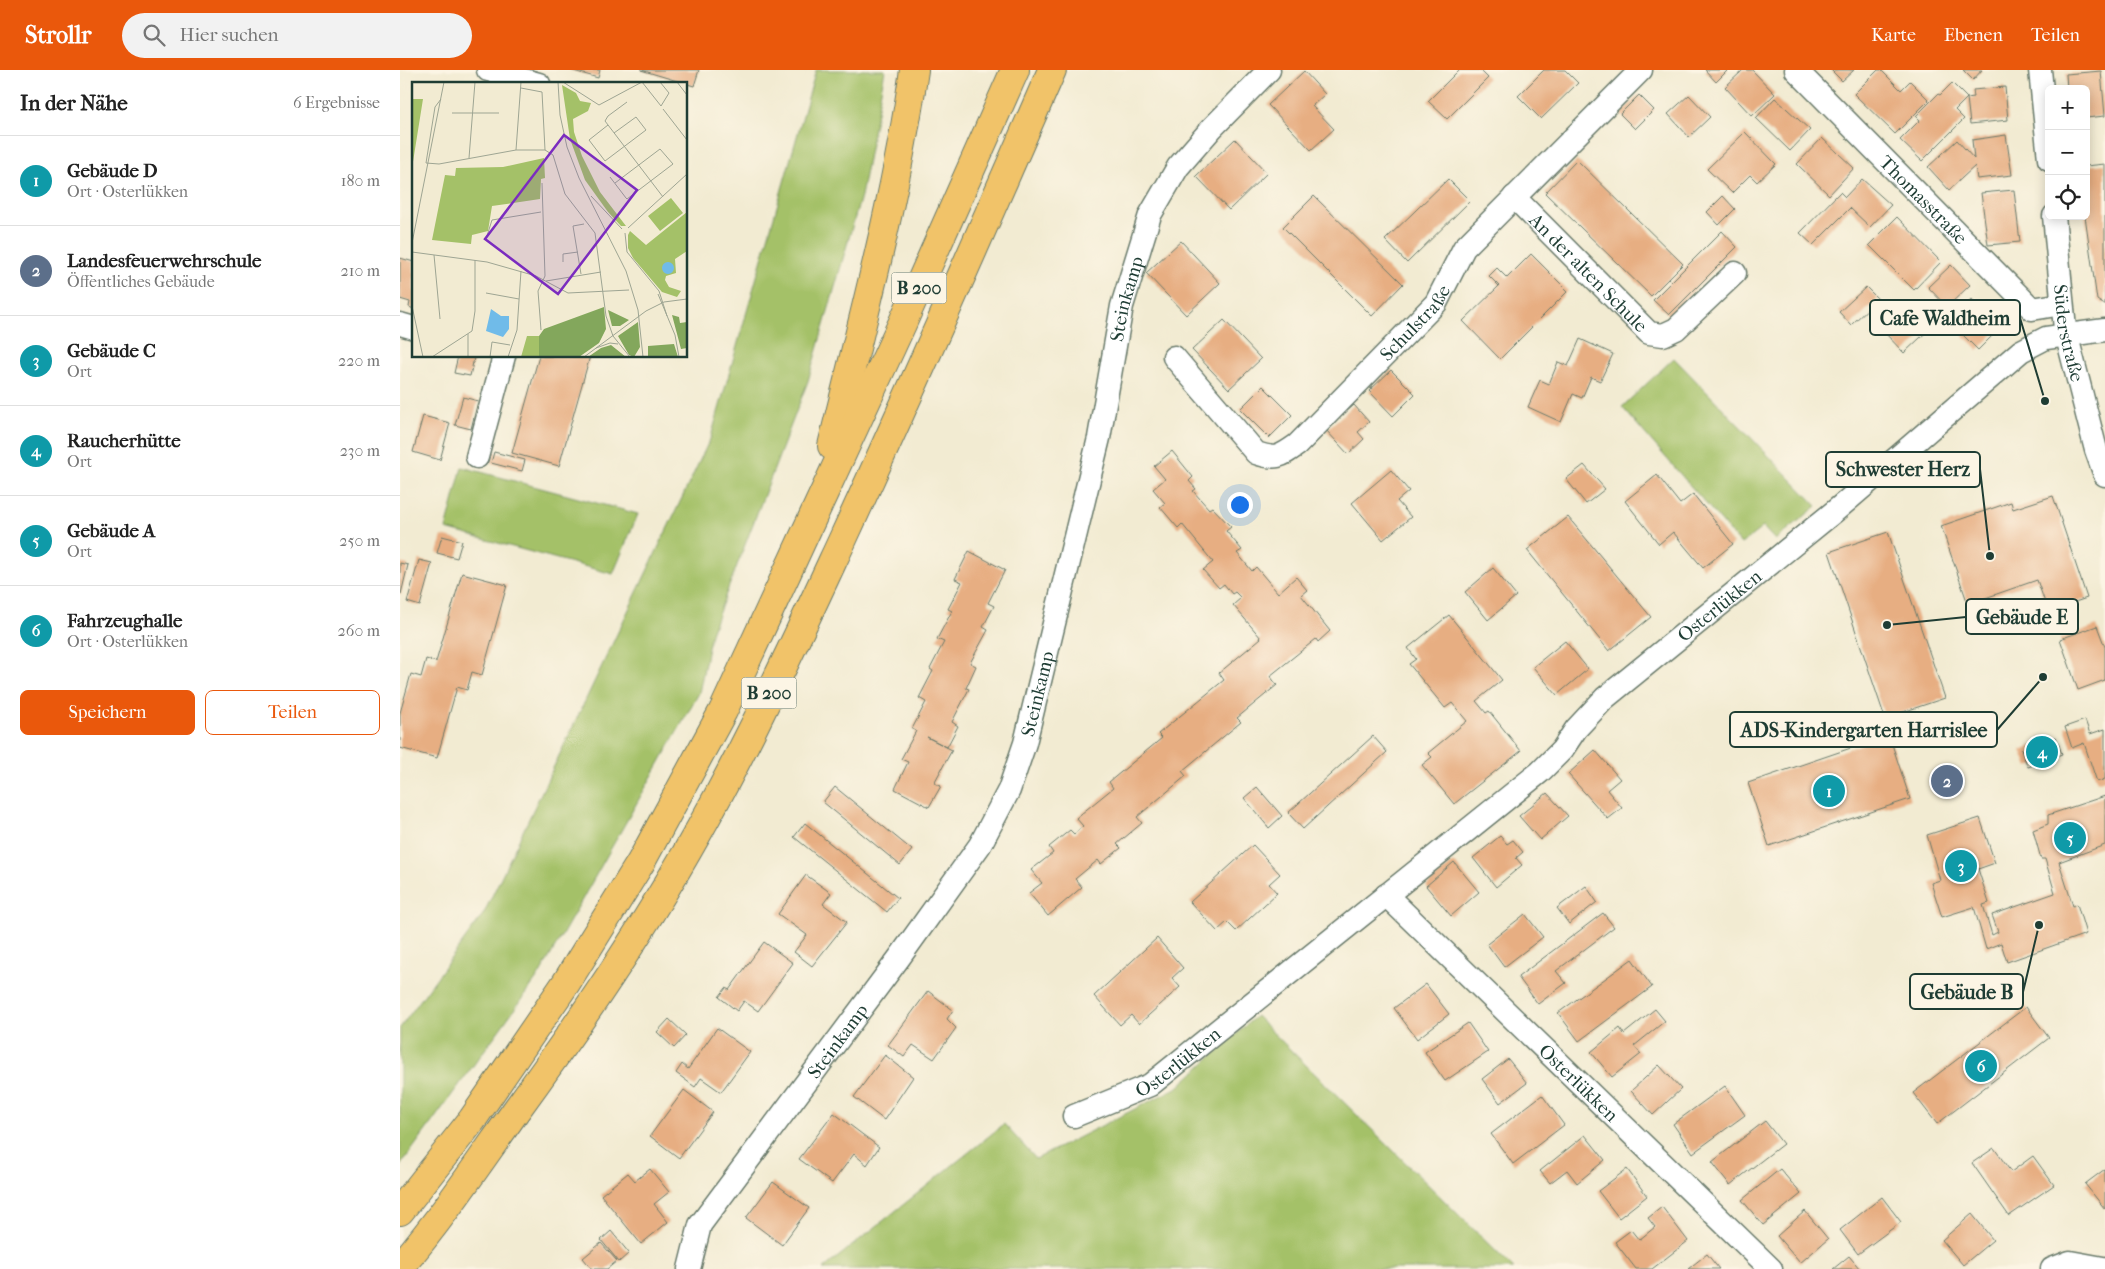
<!DOCTYPE html>
<html lang="de">
<meta charset="utf-8">
<style>
body{margin:0;font-family:"IM FELL French Canon",serif;background:#f2f2f2;color:#222}
.controls{position:absolute;right:15px;top:15px;display:grid;overflow:hidden;border-radius:8px;box-shadow:0 2px 12px #0003}
.controls button{width:45px;height:45px;display:grid;place-items:center;padding:0;border:0;border-bottom:1px solid #e0e0e0;background:#fff;color:#222;font:25px sans-serif}
.you{position:absolute;left:839px;top:434px;width:18px;height:18px;margin:-12px;border:4px solid #fff;border-radius:50%;background:#1a73e8;box-shadow:0 0 0 8px #1a73e833}
.badge{display:grid;place-items:center;width:32px;height:32px;border-radius:50%;background:#ea580c;color:#fff;font-size:16px;font-weight:700}
.pin{position:absolute;translate:-50% -50%;border:2px solid #fff;box-shadow:0 1px 5px #0006}
.list{margin:0;padding:0;list-style:none}
h2{display:flex;justify-content:space-between;align-items:center;height:65px;margin:0;padding:0 20px;font-size:21px}
h2 small{font-size:16px;font-weight:400;color:#767676}
.list li{display:grid;grid-template-columns:32px 1fr auto;gap:15px;align-items:center;box-sizing:border-box;height:90px;padding:0 20px;border-top:1px solid #e0e0e0}
.list b{display:block;font-size:19px;white-space:nowrap}
.list p{margin:0;font-size:16px;white-space:nowrap;color:#767676}
.list em{font-size:16px;font-style:normal;color:#767676}
.actions{display:flex;gap:10px;padding:15px 20px}
.actions a{flex:1;padding:11px 0;border:1px solid #ea580c;border-radius:8px;text-align:center;font-size:18px;color:#ea580c}
.actions .main{background:#ea580c;color:#fff}
.icon{flex:none;width:28px;height:28px;fill:none;stroke:currentColor;stroke-width:2;stroke-linecap:round;stroke-linejoin:round}
.map{position:relative;flex:none;width:1705px;height:1199px;overflow:hidden}
header{display:flex;align-items:center;gap:30px;box-sizing:border-box;height:70px;padding:0 25px;background:#ea580c;color:#fff}
header strong{font-size:24px}
nav{display:flex;gap:28px;margin-inline-start:auto;font-size:18px}
.search{width:350px;height:45px;background:#f2f2f2;display:flex;align-items:center;gap:12px;box-sizing:border-box;padding:0 18px;border-radius:28px;color:#767676;font-size:19px}
main{display:flex}
aside{flex:1;background:#fff}
.map>svg:first-child{display:block}
</style>
<header>
<strong>Strollr</strong>
<div class="search"><svg class="icon" aria-label="search" viewBox="0 0 24 24"><circle cx="10" cy="10" r="6"/><path d="M15 15l6 6"/></svg>Hier suchen</div>
<nav><a>Karte</a><a>Ebenen</a><a>Teilen</a></nav>
</header>
<main>
<aside>
<h2>In der Nähe<small>6 Ergebnisse</small></h2>
<ul class="list">
<li><span class="badge" style="background:#0f9aa8">1</span><div><b>Gebäude D</b><p>Ort · Osterlükken</p></div><em>180 m</em></li>
<li><span class="badge" style="background:#5c6f8a">2</span><div><b>Landesfeuerwehrschule</b><p>Öffentliches Gebäude</p></div><em>210 m</em></li>
<li><span class="badge" style="background:#0f9aa8">3</span><div><b>Gebäude C</b><p>Ort</p></div><em>220 m</em></li>
<li><span class="badge" style="background:#0f9aa8">4</span><div><b>Raucherhütte</b><p>Ort</p></div><em>230 m</em></li>
<li><span class="badge" style="background:#0f9aa8">5</span><div><b>Gebäude A</b><p>Ort</p></div><em>250 m</em></li>
<li><span class="badge" style="background:#0f9aa8">6</span><div><b>Fahrzeughalle</b><p>Ort · Osterlükken</p></div><em>260 m</em></li>
</ul>
<div class="actions"><a class="main">Speichern</a><a>Teilen</a></div>
</aside>
<div class="map">
<svg width="1705" height="1199" viewBox="0 0 1705 1199">
<rect width="100%" height="100%" fill="#fcf5e5"/>
<filter id="ink" filterUnits="userSpaceOnUse"><feTurbulence type="fractalNoise" baseFrequency=".02" numOctaves="2"/><feDisplacementMap in="SourceGraphic" scale="10" xChannelSelector="R" yChannelSelector="G"/><feConvolveMatrix kernelMatrix="1 2 1 2 8 2 1 2 1" color-interpolation-filters="sRGB"/></filter>
<filter id="wash" filterUnits="userSpaceOnUse"><feTurbulence type="fractalNoise" baseFrequency=".0096" numOctaves="4" result="noise"/><feDisplacementMap in="SourceGraphic" scale="20" xChannelSelector="R" yChannelSelector="G"/><feGaussianBlur stdDeviation="1.12" result="paint"/><feColorMatrix in="noise" values="0 0 0 0 0 0 0 0 0 0 0 0 0 0 0 0 0 1.4 0 .05"/><feComposite in="paint" operator="in"/></filter>
<g filter="url(#wash)">
<rect width="100%" height="100%" fill="#f2ebd2"/>
<g fill="#a4c168" stroke="#627f4e">
<polygon points="416,0 485,0 461,126 408,311 311,563 299,623 140,904 0,1096 0,958 84,843 311,367"/>
<polygon points="1274,288 1417,436 1375,470 1363,457 1341,474 1222,337"/>
<polygon points="62,397 238,444 213,504 46,459"/>
<polygon points="856,946 1114,1199 423,1199 604,1054 636,1089 778,1017"/>
</g>
<g id="blocks">
<g fill="#e7ae82">
<polygon points="170,0 200,0 198,8"/>
<polygon points="241,0 299,0 294,16"/>
<polygon points="1059,0 1080,0 1088,8 1047,49 1028,31"/>
<polygon points="1144,0 1165,0 1178,13 1141,49 1118,26"/>
<polygon points="1305,0 1328,0 1316,12"/>
<polygon points="1343,0 1352,0 1375,24 1352,46 1325,17"/>
<polygon points="1431,0 1454,0 1442,11"/>
<polygon points="1478,0 1481,0 1501,20 1510,11 1529,30 1495,64 1454,24"/>
<polygon points="1563,0 1582,0 1573,10"/>
<polygon points="904,1 925,24 912,36 934,59 911,80 868,35"/>
<polygon points="1701,1 1705,46 1686,48 1686,19 1667,19 1666,4"/>
<polygon points="1552,13 1567,28 1574,27 1573,20 1605,17 1608,50 1570,54 1567,28 1555,40 1564,49 1522,91 1500,70 1520,50 1516,46 1538,24 1540,25"/>
<polygon points="1239,25 1254,40 1235,59 1220,44"/>
<polygon points="1289,25 1310,47 1289,67 1268,44"/>
<polygon points="1375,28 1410,60 1390,81 1356,48"/>
<polygon points="1345,62 1376,94 1357,112 1350,105 1332,123 1307,99"/>
<polygon points="1606,65 1612,105 1577,109 1575,96 1549,120 1528,97 1557,70 1574,89 1572,70"/>
<polygon points="1422,68 1454,98 1429,125 1397,94"/>
<polygon points="835,69 867,103 829,140 796,106"/>
<polygon points="1177,90 1283,194 1251,226 1145,123"/>
<polygon points="1705,94 1705,234 1703,234 1697,230 1685,146 1686,96"/>
<polygon points="1048,109 1070,131 1007,193 985,170"/>
<polygon points="1462,109 1491,135 1470,157 1450,138 1413,175 1400,163 1440,122 1445,127"/>
<polygon points="1614,120 1620,172 1588,175 1581,123"/>
<polygon points="914,126 1003,214 972,246 883,157"/>
<polygon points="1323,126 1335,139 1319,155 1307,142"/>
<polygon points="1497,147 1541,192 1514,220 1469,175"/>
<polygon points="1322,161 1337,177 1269,245 1253,230"/>
<polygon points="781,171 820,213 786,245 746,203"/>
<polygon points="1131,184 1168,221 1100,289 1063,251 1099,216 1089,206 1097,198 1107,208"/>
<polygon points="0,188 14,192 14,239 9,237 10,232 0,229"/>
<polygon points="1551,195 1570,215 1547,237 1528,217"/>
<polygon points="1466,217 1478,229 1451,255 1439,242"/>
<polygon points="1572,229 1600,258 1578,280 1550,252"/>
<polygon points="1525,240 1537,252 1504,283 1485,263 1502,247 1509,255"/>
<polygon points="824,250 861,289 829,319 792,280"/>
<polygon points="1180,269 1213,284 1200,311 1191,307 1182,328 1173,324 1161,352 1128,337 1140,310 1149,314 1158,292 1168,296"/>
<polygon points="58,286 74,288 70,306 54,303"/>
<polygon points="139,286 190,286 159,396 112,383"/>
<polygon points="991,300 1015,324 993,346 969,321"/>
<polygon points="863,316 892,345 869,368 840,339"/>
<polygon points="63,327 78,331 71,359 55,355"/>
<polygon points="954,335 969,352 958,362 964,369 948,384 926,360"/>
<polygon points="23,346 50,353 40,390 13,382"/>
<polygon points="772,381 793,407 789,411 796,419 793,421 809,439 812,437 831,457 826,461 842,480 837,483 852,501 856,497 878,523 896,507 907,520 901,525 930,561 918,572 916,569 870,606 877,615 837,648 841,652 782,701 786,706 737,747 742,753 717,774 721,778 701,794 698,790 675,809 682,817 648,846 629,823 642,813 631,800 653,783 649,777 670,760 674,764 683,756 676,748 713,718 709,712 762,668 758,664 824,610 819,603 861,568 833,535 841,528 835,522 832,524 824,514 819,518 803,500 813,492 782,454 778,458 760,437 765,433 753,419 765,409 754,396"/>
<polygon points="94,382 125,390 122,401 91,393"/>
<polygon points="1184,395 1205,419 1186,434 1166,409"/>
<polygon points="991,400 1009,421 997,431 1011,447 983,470 952,433"/>
<polygon points="1257,405 1280,434 1293,424 1333,474 1303,498 1273,462 1259,474 1225,431"/>
<polygon points="1653,426 1687,528 1648,541 1637,510 1568,534 1541,456 1611,432 1613,439"/>
<polygon points="1168,447 1251,547 1209,581 1127,480"/>
<polygon points="1488,462 1545,628 1485,648 1429,482"/>
<polygon points="42,466 62,471 57,488 37,483"/>
<polygon points="569,481 605,500 588,533 594,536 583,557 588,560 570,593 576,596 566,618 569,619 552,652 558,656 547,677 527,667 552,680 534,713 541,716 529,737 495,719 508,692 501,689 516,661 512,659 526,632 519,628 533,601 530,599 544,572 537,569 552,541 548,539 562,512 555,509"/>
<polygon points="19,490 32,493 20,536 7,532"/>
<polygon points="0,493 8,495 1,524 0,524"/>
<polygon points="1093,498 1116,526 1088,550 1065,522"/>
<polygon points="62,503 107,515 82,605 72,602 67,620 57,617 37,688 0,678 0,643 11,604 21,607 26,589 36,592"/>
<polygon points="1049,545 1102,610 1076,631 1086,643 1089,641 1121,681 1054,734 1022,695 1032,687 1028,683 1067,651 1052,633 1045,638 1009,594 1016,589 1008,578"/>
<polygon points="1697,556 1705,577 1705,610 1678,620 1660,569"/>
<polygon points="1165,571 1188,599 1157,625 1133,597"/>
<polygon points="1685,650 1690,664 1705,659 1705,709 1697,712 1684,673 1672,678 1665,657"/>
<polygon points="1489,665 1510,729 1369,776 1348,713"/>
<polygon points="973,666 987,682 903,759 888,743"/>
<polygon points="1656,667 1662,684 1628,697 1621,680"/>
<polygon points="1195,680 1220,709 1207,720 1222,738 1208,749 1168,704"/>
<polygon points="435,717 512,780 500,795 423,732"/>
<polygon points="857,717 882,746 869,758 844,728"/>
<polygon points="1147,723 1168,746 1140,770 1119,746"/>
<polygon points="1705,726 1705,775 1659,792 1673,836 1677,834 1686,864 1607,892 1601,873 1586,879 1574,837 1542,847 1531,813 1540,810 1527,765 1580,748 1595,793 1578,799 1589,833 1583,835 1592,865 1598,862 1592,845 1655,823 1645,789 1641,789 1633,760 1648,754 1648,745"/>
<polygon points="405,753 498,828 487,842 394,767"/>
<polygon points="1100,766 1107,774 1113,770 1123,782 1116,788 1122,795 1096,817 1073,788"/>
<polygon points="853,775 880,804 869,814 877,823 836,861 827,852 817,861 790,832"/>
<polygon points="1054,792 1079,822 1051,846 1026,816"/>
<polygon points="406,805 431,823 423,834 447,852 412,896 394,882 407,865 378,844"/>
<polygon points="1186,816 1197,832 1169,854 1157,838"/>
<polygon points="1203,843 1214,857 1156,901 1166,913 1138,934 1118,907"/>
<polygon points="1125,844 1143,867 1104,897 1087,874"/>
<polygon points="757,868 783,898 772,908 780,917 739,954 731,945 720,955 694,926"/>
<polygon points="364,872 393,893 358,941 344,931 337,941 319,927 326,918 329,920"/>
<polygon points="1232,889 1252,917 1179,971 1158,943"/>
<polygon points="1026,914 1049,944 1017,969 994,938"/>
<polygon points="528,921 553,940 547,949 556,958 534,989 513,975 504,987 488,975"/>
<polygon points="1626,937 1649,968 1537,1054 1513,1023"/>
<polygon points="1255,939 1265,951 1234,976 1241,984 1212,1007 1191,982 1220,958 1224,964"/>
<polygon points="269,949 286,965 274,978 257,962"/>
<polygon points="1068,953 1088,982 1045,1011 1025,982"/>
<polygon points="317,958 350,982 321,1022 301,1008 295,1017 276,1003 282,994 288,999"/>
<polygon points="485,985 513,1007 484,1050 454,1027"/>
<polygon points="1108,989 1127,1013 1100,1033 1082,1009"/>
<polygon points="1259,995 1281,1019 1253,1045 1231,1021"/>
<polygon points="1325,1016 1345,1045 1293,1083 1273,1054"/>
<polygon points="284,1020 313,1042 279,1088 250,1066"/>
<polygon points="1142,1025 1164,1055 1113,1094 1091,1064"/>
<polygon points="434,1043 479,1077 467,1095 454,1084 432,1113 399,1089"/>
<polygon points="1365,1051 1383,1074 1330,1115 1312,1092"/>
<polygon points="1185,1065 1205,1090 1177,1113 1167,1100 1150,1113 1140,1101"/>
<polygon points="1594,1078 1611,1102 1633,1086 1654,1115 1609,1146 1572,1093"/>
<polygon points="250,1099 269,1122 254,1134 268,1152 241,1174 201,1125 228,1103 235,1111"/>
<polygon points="1227,1099 1247,1126 1219,1148 1198,1121"/>
<polygon points="1380,1099 1401,1124 1363,1155 1342,1130"/>
<polygon points="1705,1099 1705,1139 1685,1114"/>
<polygon points="373,1112 409,1138 382,1175 346,1148"/>
<polygon points="1482,1127 1501,1152 1458,1184 1440,1160"/>
<polygon points="1262,1137 1288,1171 1252,1199 1236,1199 1215,1172 1231,1160 1239,1170 1255,1157 1248,1148"/>
<polygon points="1405,1141 1428,1169 1400,1193 1377,1166"/>
<polygon points="1572,1144 1593,1170 1563,1195 1542,1170"/>
<polygon points="211,1161 229,1183 219,1192 201,1170"/>
<polygon points="201,1173 217,1191 207,1199 192,1199 183,1188"/>
<polygon points="1307,1184 1319,1199 1288,1199"/>
<polygon points="1449,1186 1460,1199 1433,1199"/>
</g>
</g>
</g>
<g filter="url(#ink)">
<use href="#blocks" fill-opacity="0" stroke="#697a6b" stroke-width="1"/>
<g fill="none" stroke-linecap="round" stroke-linejoin="round">
<defs>
<g id="minor">
<polyline points="88,0 139,14"/>
<path id="s1" d="M1396,0L1632,239L1662,234"/>
<polyline points="1640,0 1649,89"/>
<path id="s2" d="M1114,127L1249,263L1263,265L1276,259L1335,203"/>
<path id="s3" d="M1654,146L1665,259L1696,380L1705,405"/>
<polyline points="0,254 14,258"/>
<path id="s4" d="M774,287L856,383C876,390 880,387 897,375L1036,233L1064,178L1241,0"/>
<polyline points="77,387 104,286"/>
<path id="s5" d="M986,825L1371,1199"/>
<path id="s6" d="M674,1046L750,1015L1140,702L1162,680L1176,659L1205,628L1435,441L1621,281L1646,268L1705,260"/>
<path id="s7" d="M289,1199L300,1155L499,888L580,775L609,720L625,673L699,368L722,236L750,145L778,97L812,58L869,0"/>
<polyline points="1652,1199 1670,1192 1703,1198"/>
</g>
<g id="trunk">
<path d="M432,376C462,252 496,127 514,0"/>
<polyline points="0,1141 72,1050 166,913 241,792 323,641 502,254 615,0"/>
<path d="M0,1197C42,1148 78,1094 115,1042C169,968 221,893 268,814C334,705 388,587 442,471C514,315 583,158 652,0"/>
</g>
</defs>
<use href="#minor" stroke="#697a6b" stroke-width="25"/>
<use href="#trunk" stroke="#697a6b" stroke-width="30"/>
<use href="#minor" stroke="#fff" stroke-width="22"/>
<use href="#trunk" stroke="#f1c369" stroke-width="28"/>
</g>
</g>
<g text-anchor="middle" stroke-width="5" stroke-linejoin="round" paint-order="stroke">
<g fill="#fcf5e5" stroke="#617469" stroke-width="1">
<rect x="491.5" y="202.5" width="55" height="31" rx="4"/>
<rect x="341.5" y="607.5" width="55" height="31" rx="4"/>
</g>
<g font-size="18" font-weight="bold" fill="#1f3d34">
<text x="519" y="224">B 200</text>
<text x="369" y="629">B 200</text>
</g>
<g font-size="19" fill="#1f3d34" stroke="#fcf5e5">
<text dy="7" stroke="none"><textPath href="#s1" startOffset="182">Thomasstraße</textPath></text>
<text dy="7" stroke="none"><textPath href="#s2" startOffset="106">An der alten Schule</textPath></text>
<text dy="7" stroke="none"><textPath href="#s7" startOffset="1085">Steinkamp</textPath></text>
<text dy="7" stroke="none"><textPath href="#s4" startOffset="341">Schulstraße</textPath></text>
<text dy="7" stroke="none"><textPath href="#s3" startOffset="118">Süderstraße</textPath></text>
<text dy="7" stroke="none"><textPath href="#s6" startOffset="828">Osterlükken</textPath></text>
<text dy="7" stroke="none"><textPath href="#s7" startOffset="680">Steinkamp</textPath></text>
<text dy="7" stroke="none"><textPath href="#s7" startOffset="275">Steinkamp</textPath></text>
<text dy="7" stroke="none"><textPath href="#s6" startOffset="118">Osterlükken</textPath></text>
<text dy="7" stroke="none"><textPath href="#s5" startOffset="269">Osterlükken</textPath></text>
</g>
</g>
<g transform="translate(12 12)">
<rect width="275" height="275" fill="#f2ebd2"/>
<path d="M150,3L164,11L168,19L179,21L176,29L161,37L162,50L170,74L188,110L214,144H209L196,130L173,98L158,57ZM0,17H11L0,86ZM132,76L133,96L129,97L128,117L80,124L76,149L60,153L59,162L20,158L33,93L43,94L44,86L91,85ZM259,116L271,131L248,149L236,134ZM275,130V169L263,177L264,191L254,194L253,198L257,205L269,209L265,215L250,210L221,176L216,166V153L218,149L234,163ZM115,254H127V275H109Z" fill="#a4c168"/>
<path d="M192,225L194,247L187,261L167,275H127V254L132,247ZM196,228L217,238L208,244H200ZM260,233L267,235L268,241L275,240V266L269,267ZM226,240L228,265L222,275L217,273L206,254ZM262,262L266,275H236V264ZM199,263L214,275H176L189,266Z" fill="#83a75c"/>
<path d="M250 186a6 6 0 1 1 12 0a6 6 0 1 1-12 0ZM79,227L89,234H97V247L91,255L74,249Z" fill="#70bbe9"/>
<path fill="none" stroke="#9ea593" stroke-width="1" d="M146,0L148,33L155,65L167,96L214,189L226,228L231,275M151,0L187,23L230,0M230,0L249,24L257,11L248,0M265,0L275,13M109,6L130,10L133,68M29,17L23,25L14,81L27,82L104,68H133L141,73L153,112L183,151L194,234L201,254M215,20L196,34L193,39L251,115M251,27L275,58M40,31H87M196,43L177,58L193,79L234,48L224,35L202,51M104,68L109,0M57,76L63,0M198,95L214,116L215,117L261,82L248,67L203,101M179,114L210,147M216,146L275,92M213,151L215,170L247,209L255,234M74,157L80,138L129,130M0,161L32,0M0,170L75,180L124,194L156,211L217,208M22,173L28,237M151,180V172L166,170M169,192L161,144L172,142M134,199L189,190M74,211L107,217M246,212L263,253L267,275M0,224L11,275M129,248L126,209L133,194L130,101M201,254L218,275M184,266L198,261L206,262M20,275L60,249L63,229V178M56,275V252M78,275L80,260L98,263M96,275L105,248L109,189M172,275L234,229L252,220L275,217"/>
<path fill="#7b2cbf" fill-opacity="0.15" stroke="#7b2cbf" stroke-width="2.5" d="M152,53L225,108L146,212L73,157Z"/>
<rect width="275" height="275" fill="none" stroke="#1f3d34" stroke-width="2.5"/>
</g>
<path fill="none" stroke="#1f3d34" stroke-width="2" d="M1645 331L1620 248M1590 486L1580 399M1487 555L1566 547M1643 607L1597 660M1639 855L1623 922"/>
<g fill="#1f3d34" stroke="#fcf5e5" stroke-width="2">
<circle cx="1645" cy="331" r="5"/>
<circle cx="1590" cy="486" r="5"/>
<circle cx="1487" cy="555" r="5"/>
<circle cx="1643" cy="607" r="5"/>
<circle cx="1639" cy="855" r="5"/>
</g>
<g fill="#fcf5e5" stroke="#1f3d34" stroke-width="2">
<rect x="1470" y="230" width="150" height="35" rx="5"/>
<rect x="1426" y="382" width="154" height="35" rx="5"/>
<rect x="1566" y="529" width="112" height="35" rx="5"/>
<rect x="1330" y="642" width="267" height="35" rx="5"/>
<rect x="1510" y="904" width="113" height="35" rx="5"/>
</g>
<g font-size="20" text-anchor="middle" font-weight="bold" fill="#1f3d34">
<text x="1545" y="255">Cafe Waldheim</text>
<text x="1503" y="406">Schwester Herz</text>
<text x="1622" y="554">Gebäude E</text>
<text x="1464" y="667">ADS-Kindergarten Harrislee</text>
<text x="1567" y="929">Gebäude B</text>
</g>
</svg>
<div class="controls">
<button>+</button>
<button>−</button>
<button><svg class="icon" aria-label="locate" viewBox="0 0 24 24"><circle cx="12" cy="12" r="6"/><path d="M12 2v4M12 18v4M2 12h4M18 12h4"/></svg></button>
</div>
<div class="you"></div>
<div class="pin badge" style="left:1429px;top:721px;background:#0f9aa8">1</div>
<div class="pin badge" style="left:1547px;top:711px;background:#5c6f8a">2</div>
<div class="pin badge" style="left:1561px;top:796px;background:#0f9aa8">3</div>
<div class="pin badge" style="left:1642px;top:682px;background:#0f9aa8">4</div>
<div class="pin badge" style="left:1670px;top:768px;background:#0f9aa8">5</div>
<div class="pin badge" style="left:1581px;top:996px;background:#0f9aa8">6</div>
</div>
</main>
